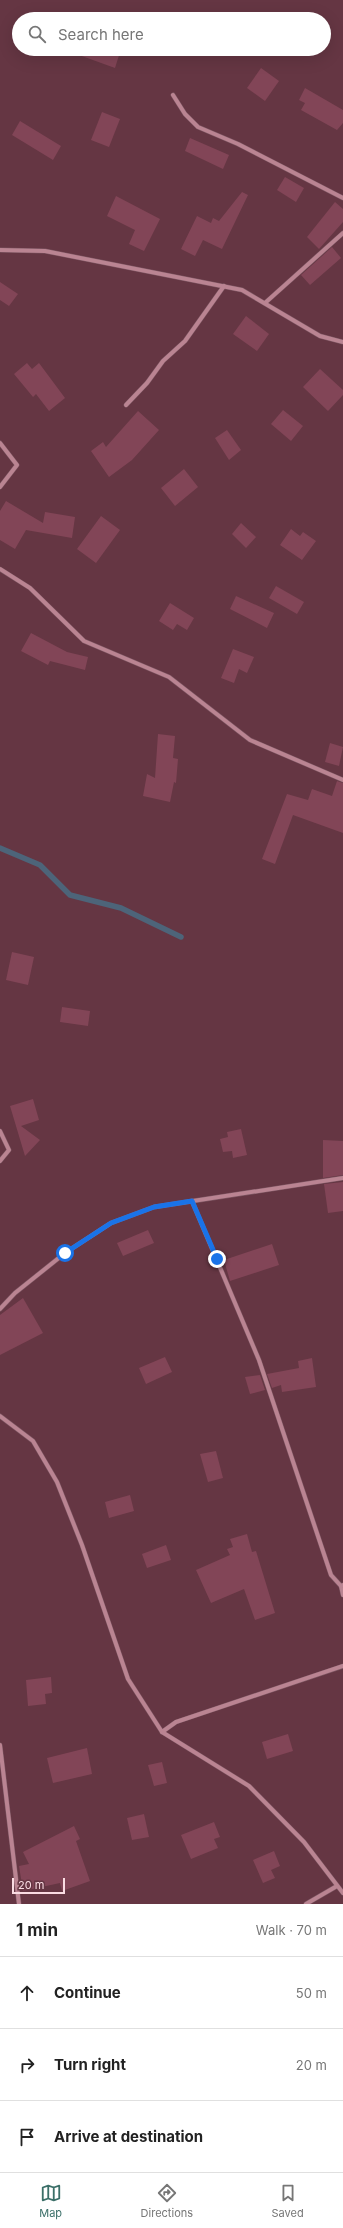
<!DOCTYPE html>
<meta charset="utf-8">
<style>
body{margin:0;font-family:Inter,sans-serif;background:#f6f6f6;color:#222}
.scale{position:absolute;left:12px;bottom:10px;width:53px;box-sizing:border-box;padding-left:4px;border:2px solid #fadce3;border-top:0;font-size:11px;line-height:14px;white-space:nowrap;color:#fadce3;-webkit-text-stroke:3px #653643;paint-order:stroke}
.stop{position:absolute;width:12px;height:12px;margin:-9px;border:3px solid #1a73e8;border-radius:50%;background:#fff}
.stop.end{background:#1a73e8;border-color:#fff;box-shadow:0 1px 4px #0008}
.list{margin:0;padding:0;list-style:none}
h2{display:flex;justify-content:space-between;align-items:center;height:52px;margin:0;padding:0 16px;font-size:17px}
h2 small{font-size:13px;font-weight:400;color:#767676}
.list li{display:grid;grid-template-columns:26px 1fr auto;gap:12px;align-items:center;box-sizing:border-box;height:72px;padding:0 16px;border-top:1px solid #e0e0e0}
.list b{display:block;font-size:15px;white-space:nowrap}
.list em{font-size:13px;font-style:normal;color:#767676}
.icon{flex:none;width:22px;height:22px;fill:none;stroke:currentColor;stroke-width:2;stroke-linecap:round;stroke-linejoin:round}
.map{position:relative;flex:none;width:343px;height:1904px;overflow:hidden}
.search{position:absolute;background:#fff;box-shadow:0 4px 16px #0002;left:12px;right:12px;top:12px;height:44px;display:flex;align-items:center;gap:10px;box-sizing:border-box;padding:0 14px;border-radius:22px;color:#767676;font-size:15px}
.sheet{height:268px;background:#fff}
nav{display:flex;justify-content:space-around;align-items:center;box-sizing:border-box;height:56px;border-top:1px solid #e0e0e0;background:#fff;font-size:11px;color:#767676}
nav a{display:grid;justify-items:center;gap:2px}
nav .on{color:#3b6f68}
.map>svg:first-child{display:block}
</style>
<div class="map">
<svg width="343" height="1904" viewBox="0 0 343 1904">
<rect width="100%" height="100%" fill="#653643"/>
<g fill="none" stroke-linecap="round" stroke-linejoin="round">
<polyline stroke="#4d6479" stroke-width="5.5" points="0,848 40,865 70,895 121,908 181,937"/>
</g>
<g fill="#824557">
<polygon points="68,49 121,49 115,68 68,51"/>
<polygon points="261,68 279,81 265,101 247,88"/>
<polygon points="305,88 343,110 343,123 337,130 301,110 305,103 299,100"/>
<polygon points="102,112 120,119 109,147 91,140"/>
<polygon points="20,121 61,146 53,160 12,135"/>
<polygon points="190,138 229,155 223,169 185,151"/>
<polygon points="285,177 304,188 296,202 277,190"/>
<polygon points="242,192 248,195 222,249 203,240 195,256 181,249 197,216 211,223 213,218 219,221"/>
<polygon points="116,196 160,219 144,251 129,244 135,230 107,216"/>
<polygon points="335,202 343,209 343,222 319,249 307,237"/>
<polygon points="332,247 341,258 310,285 301,275"/>
<polygon points="0,282 18,294 9,306 0,300"/>
<polygon points="246,316 269,334 257,351 233,334"/>
<polygon points="27,363 32,369 39,363 65,398 49,411 36,394 33,397 14,374"/>
<polygon points="320,369 343,390 343,395 328,411 303,387"/>
<polygon points="283,410 303,426 291,441 271,424"/>
<polygon points="138,411 159,430 132,460 109,477 91,451 103,442 106,447"/>
<polygon points="227,430 241,450 229,460 215,438"/>
<polygon points="184,469 198,487 175,506 161,488"/>
<polygon points="6,501 43,523 45,512 75,517 72,538 26,530 15,549 0,540 0,511"/>
<polygon points="101,516 120,530 96,563 77,549"/>
<polygon points="241,523 256,537 246,548 232,534"/>
<polygon points="291,529 300,536 303,532 316,541 302,560 280,545"/>
<polygon points="276,586 304,602 297,614 269,598"/>
<polygon points="236,596 274,613 267,628 230,609"/>
<polygon points="170,603 194,618 187,630 177,624 173,630 159,621"/>
<polygon points="31,633 67,652 88,657 85,670 50,661 48,665 21,651"/>
<polygon points="233,649 254,657 247,673 239,669 234,683 221,678"/>
<polygon points="158,734 175,736 173,758 178,759 176,783 174,782 170,802 143,796 147,774 155,778"/>
<polygon points="330,743 343,747 339,766 325,762"/>
<polygon points="337,781 343,783 343,833 293,815 275,864 262,859 287,794 308,800 312,789 332,796"/>
<polygon points="12,952 34,957 28,985 6,980"/>
<polygon points="62,1007 90,1011 88,1026 60,1022"/>
<polygon points="33,1099 39,1120 21,1126 40,1140 25,1156 10,1106"/>
<polygon points="241,1129 247,1155 233,1158 232,1151 223,1152 220,1139 228,1137 227,1132"/>
<polygon points="323,1140 343,1141 343,1175 323,1178"/>
<polygon points="343,1182 343,1211 328,1213 324,1184"/>
<polygon points="148,1230 154,1243 123,1256 117,1243"/>
<polygon points="272,1244 279,1265 230,1281 224,1260"/>
<polygon points="23,1298 43,1333 0,1355 0,1315"/>
<polygon points="165,1357 172,1372 146,1384 139,1368"/>
<polygon points="312,1358 316,1387 282,1392 281,1385 272,1388 267,1374 299,1368 298,1361"/>
<polygon points="260,1375 265,1390 250,1394 245,1377"/>
<polygon points="216,1451 223,1478 208,1482 200,1454"/>
<polygon points="130,1495 134,1511 109,1518 105,1502"/>
<polygon points="247,1534 252,1552 256,1551 275,1613 255,1620 244,1589 211,1603 196,1570 230,1555 227,1549 233,1547 230,1539"/>
<polygon points="166,1545 171,1560 147,1568 142,1554"/>
<polygon points="51,1677 52,1693 45,1694 46,1704 28,1706 26,1680"/>
<polygon points="288,1734 293,1751 267,1759 262,1742"/>
<polygon points="87,1748 92,1774 53,1783 47,1758"/>
<polygon points="162,1762 167,1783 154,1786 148,1765"/>
<polygon points="144,1814 149,1837 132,1840 127,1818"/>
<polygon points="214,1822 220,1837 214,1839 218,1848 191,1859 181,1835"/>
<polygon points="74,1826 80,1839 76,1841 90,1881 62,1891 60,1883 23,1891 19,1866 29,1864 23,1852"/>
<polygon points="274,1851 280,1866 271,1870 275,1878 263,1883 253,1860"/>
</g>
<g fill="none" stroke-linecap="round" stroke-linejoin="round">
<defs>
<g id="street">
<polyline points="173,95 185,114 198,127 238,144 343,198"/>
<polyline points="0,250 45,251 242,290 320,336 343,342"/>
<polyline points="265,303 343,233"/>
<polyline points="126,405 147,383 163,361 185,341 224,286"/>
<polyline points="0,443 17,465 0,487"/>
<polyline points="0,569 30,588 84,641 169,677 250,740 343,780"/>
<polyline points="0,1131 9,1150 0,1161"/>
<polyline points="192,1201 259,1360 331,1575 341,1586"/>
<polyline points="0,1309 15,1293 65,1253 111,1223 154,1207 343,1178"/>
<polyline points="0,1416 33,1441 57,1482 82,1545 128,1679 162,1732 249,1786 304,1842 343,1893"/>
<polyline points="343,1585 341,1586 343,1595"/>
<polyline points="162,1732 176,1722 343,1666"/>
<polyline points="0,1745 19,1904"/>
<polyline points="306,1904 337,1886"/>
</g>
</defs>
<use href="#street" stroke="#7d5662" stroke-width="5"/>
<use href="#street" stroke="#ba8492" stroke-width="4"/>
</g>
<g fill="none" stroke-linecap="round" stroke-linejoin="round">
<polyline stroke="#1a73e8" stroke-width="5" points="65,1253 111,1223 154,1207 192,1201 217,1259"/>
</g>
</svg>
<div class="scale">20 m</div>
<div class="stop" style="left:65px;top:1253px"></div>
<div class="stop end" style="left:217px;top:1259px"></div>
<div class="search"><svg class="icon" aria-label="search" viewBox="0 0 24 24"><circle cx="10" cy="10" r="6"/><path d="M15 15l6 6"/></svg>Search here</div>
</div>
<section class="sheet">
<h2>1 min<small>Walk · 70 m</small></h2>
<ul class="list">
<li><svg class="icon" aria-label="ahead" viewBox="0 0 24 24"><path d="M12 20V5M6 11l6-6 6 6"/></svg><div><b>Continue</b></div><em>50 m</em></li>
<li><svg class="icon" aria-label="right" viewBox="0 0 24 24"><path d="M7 20v-9h11M14 6l5 5-5 5"/></svg><div><b>Turn right</b></div><em>20 m</em></li>
<li><svg class="icon" aria-label="arrive" viewBox="0 0 24 24"><path d="M6 21V4h12l-3 4 3 4H6"/></svg><div><b>Arrive at destination</b></div></li>
</ul>
</section>
<nav>
<a class="on"><svg class="icon" aria-label="map" viewBox="0 0 24 24"><path d="M3 6l6-2 6 2 6-2v14l-6 2-6-2-6 2zM9 4v14M15 6v14"/></svg>Map</a>
<a><svg class="icon" aria-label="directions" viewBox="0 0 24 24"><path d="M12 3l9 9-9 9-9-9zM9 14v-3h6M13 9l2 2-2 2"/></svg>Directions</a>
<a><svg class="icon" aria-label="saved" viewBox="0 0 24 24"><path d="M7 4h10v16l-5-4-5 4z"/></svg>Saved</a>
</nav>
